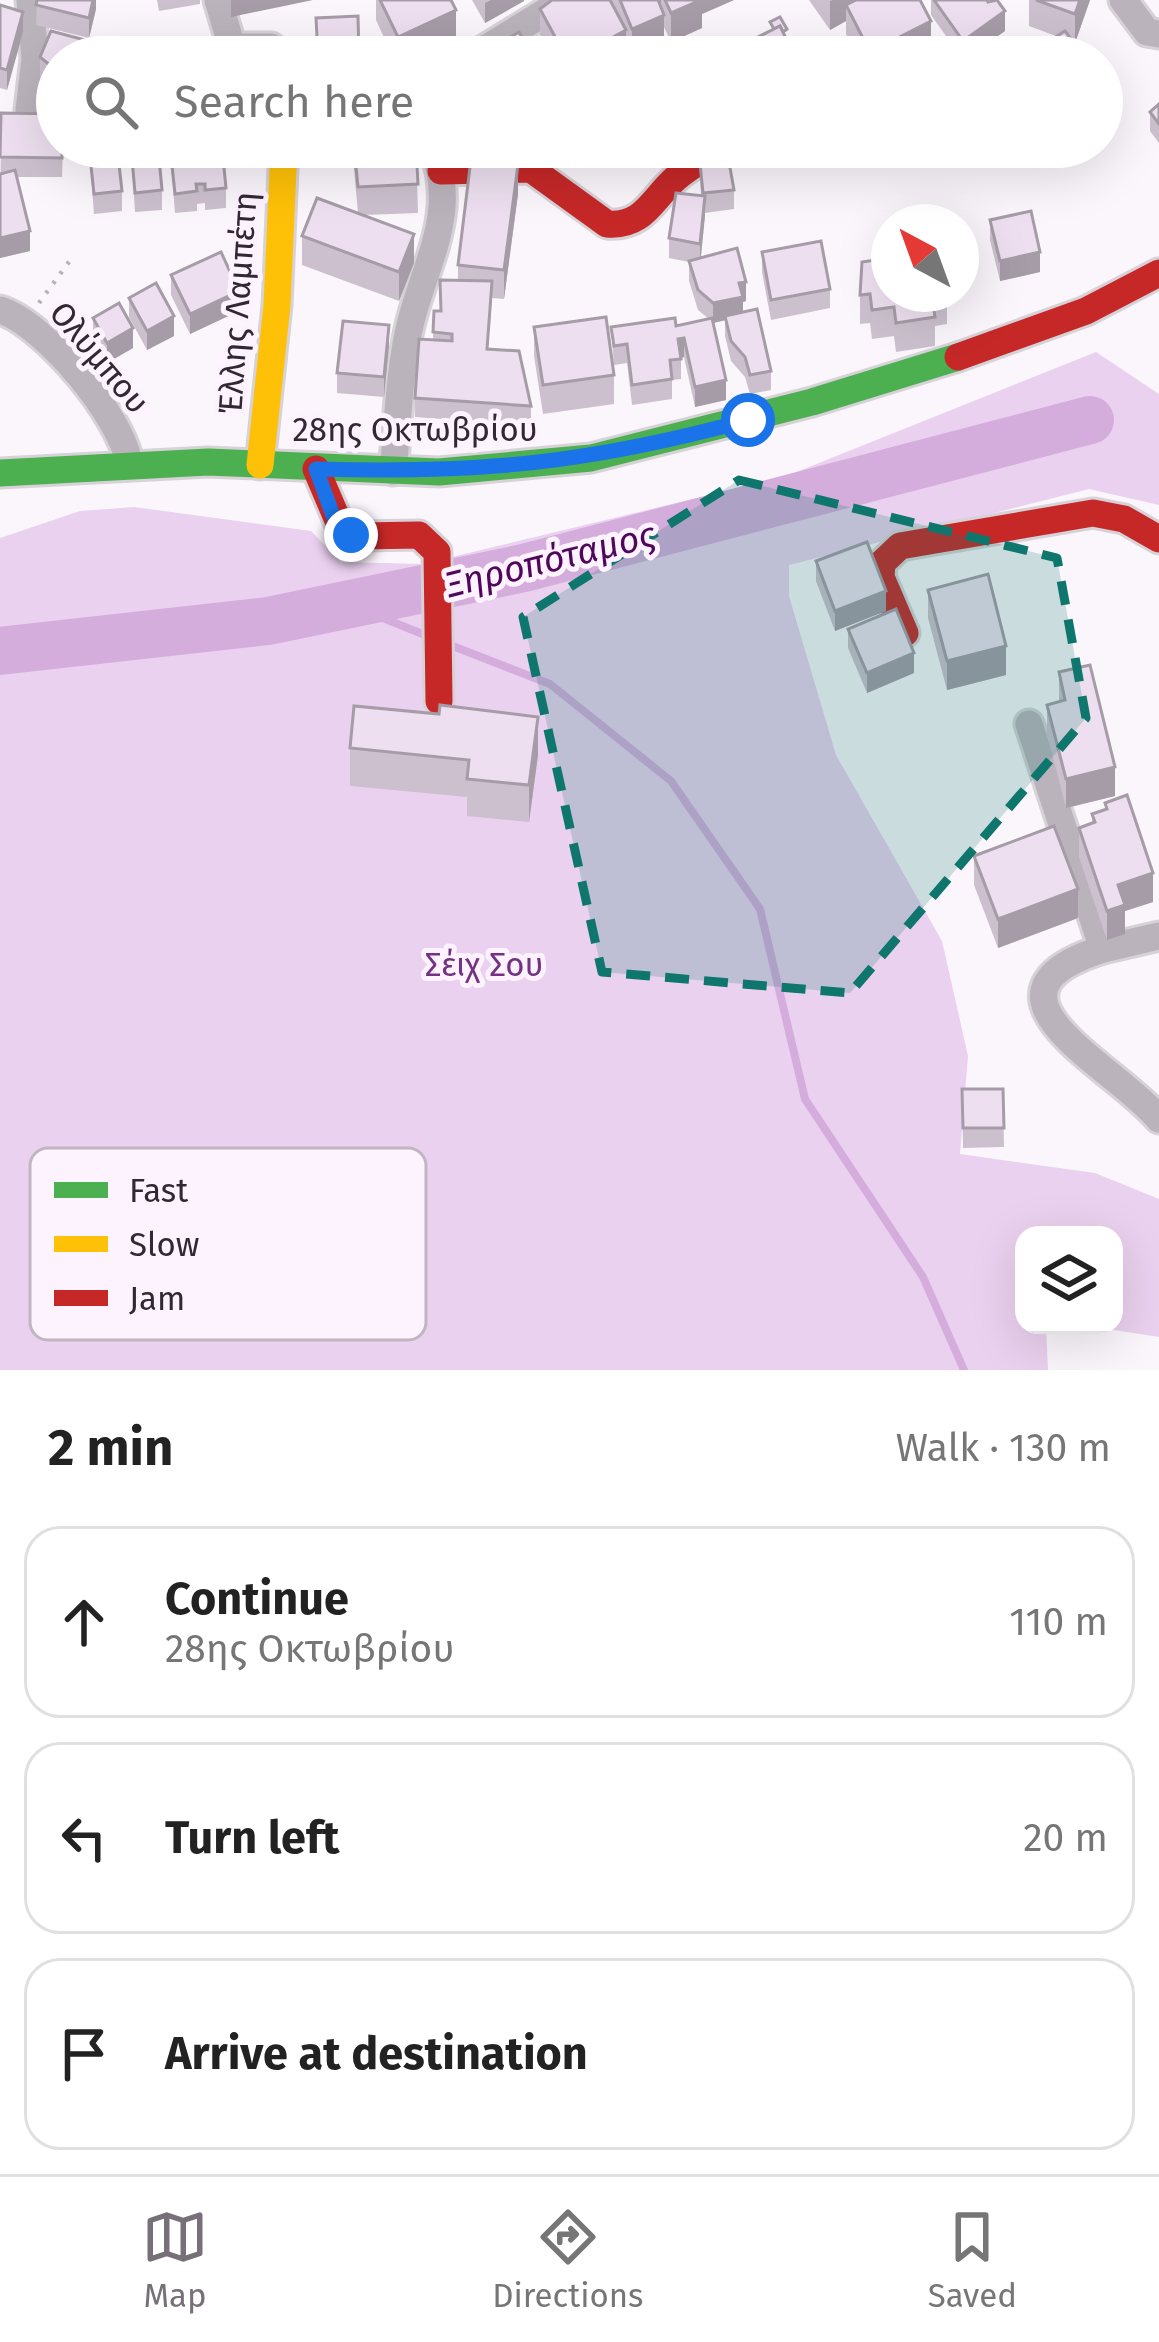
<!DOCTYPE html>
<meta charset="utf-8">
<style>
body{margin:0;font-family:"Fira Sans",sans-serif;background:#f2f2f2;color:#222}
.controls{position:absolute;right:36px;bottom:36px;display:grid;overflow:hidden;border-radius:24px;box-shadow:0 12px 48px #0002}
.controls button{width:108px;height:108px;display:grid;place-items:center;padding:0;border:0;border-bottom:3px solid #e0e0e0;background:#fff;color:#222;font:60px sans-serif}
.compass{position:absolute;left:871px;top:204px;width:108px;height:108px;border-radius:50%;background:#fff;box-shadow:0 12px 48px #0002;rotate:319deg}
.stop{position:absolute;width:36px;height:36px;margin:-27px;border:9px solid #1a73e8;border-radius:50%;background:#fff}
.stop.end{background:#1a73e8;border-color:#fff;box-shadow:0 3px 12px #0008}
.list{margin:0;padding:0;list-style:none}
h2{display:flex;justify-content:space-between;align-items:center;height:156px;margin:0;padding:0 48px;font-size:51px}
h2 small{font-size:39px;font-weight:400;color:#767676}
.list li{display:grid;grid-template-columns:78px 1fr auto;gap:36px;align-items:center;box-sizing:border-box;height:192px;margin:0 24px 24px;padding:0 24px;border:3px solid #e0e0e0;border-radius:36px}
.list b{display:block;font-size:45px;white-space:nowrap}
.list p{margin:0;font-size:39px;white-space:nowrap;color:#767676}
.list em{font-size:39px;font-style:normal;color:#767676}
.icon{flex:none;width:66px;height:66px;fill:none;stroke:currentColor;stroke-width:2;stroke-linecap:round;stroke-linejoin:round}
.map{position:relative;flex:none;width:1159px;height:1370px;overflow:hidden}
.search{position:absolute;background:#fff;box-shadow:0 12px 48px #0002;left:36px;right:36px;top:36px;height:132px;display:flex;align-items:center;gap:30px;box-sizing:border-box;padding:0 42px;border-radius:66px;color:#767676;font-size:45px}
.sheet{height:804px;background:#fff}
nav{display:flex;justify-content:space-around;align-items:center;box-sizing:border-box;height:168px;border-top:3px solid #e0e0e0;background:#fff;font-size:33px;color:#767676}
nav a{display:grid;justify-items:center;gap:6px}
nav .on{color:#787079}
.map>svg:first-child{display:block}
</style>
<div class="map">
<svg width="1159" height="1370" viewBox="0 0 1159 1370">
<rect width="100%" height="100%" fill="#fbf6fc"/>
<polygon fill="#ead1ef" points="1096,352 1159,394 1159,505 1089,489 789,565 789,596 836,755 942,941 968,1056 960,1154 1095,1173 1159,1199 1159,1337 1082,1325 1114,1325 1114,1235 1024,1235 1024,1325 1046,1325 1048,1370 0,1370 0,538 80,511 134,507 311,531 341,562 423,564 784,477"/>
<g fill="none" stroke-linecap="round" stroke-linejoin="round">
<g stroke="#d5addd" stroke-width="8">
<polyline points="348,604 425,635"/>
<polyline points="450,645 550,684 671,781 760,909 805,1099 923,1277 964,1370"/>
</g>
<polyline stroke="#d5addd" stroke-width="48" points="0,651 268,621 524,568 1090,420"/>
<defs>
<g id="street">
<polyline points="218,0 232,47 271,47 282,57"/>
<polyline points="1123,0 1147,32 1159,34"/>
<polyline points="472,57 565,0"/>
<polyline points="29,110 35,59 30,0"/>
<path d="M0,310C45,324 122,417 129,463"/>
<path d="M393,471C398,422 399,369 411,321C427,259 458,212 433,147"/>
<polyline points="1029,724 1103,949 1159,936"/>
<path d="M1103,949C960,994 1114,1065 1159,1119"/>
</g>
<polyline id="fast" points="0,473 208,462 439,472 591,458 812,402 958,357"/>
<polyline id="slow" points="260,465 277,305 284,147"/>
<g id="jam">
<path d="M441,171L531,169L607,224C644,227 652,199 676,178C691,165 709,156 727,147"/>
<polyline points="958,357 1086,311 1159,273"/>
<polyline points="316,469 342,530 360,536 419,535 437,552 439,701"/>
<polyline points="905,633 881,577 882,563 900,546 1093,513 1124,519 1159,539"/>
</g>
</defs>
<use href="#street" stroke="#d6d2d7" stroke-width="33"/>
<use href="#fast" stroke="#d6d2d7" stroke-width="33"/>
<use href="#slow" stroke="#d6d2d7" stroke-width="33"/>
<use href="#jam" stroke="#d6d2d7" stroke-width="33"/>
<polyline stroke="#b8b1b9" stroke-width="4.5" stroke-dasharray="3 9" stroke-linecap="butt" points="39,303 71,259"/>
<use href="#street" stroke="#bab3bc" stroke-width="27"/>
<use href="#fast" stroke="#4caf50" stroke-width="27"/>
<use href="#slow" stroke="#ffc107" stroke-width="27"/>
<use href="#jam" stroke="#c62828" stroke-width="27"/>
</g>
<g fill="#ccc0ce">
<polygon points="37,0 96,0 96,9 89,38 36,25"/>
<polygon points="157,0 200,0 200,4 159,11"/>
<polygon points="376,0 451,0 456,39 418,57 393,57 376,20"/>
<polygon points="472,0 524,0 524,1 485,23"/>
<polygon points="552,0 734,0 702,14 702,28 671,42 664,27 664,44 634,57 632,57 626,43 626,57 550,57 540,38 540,9"/>
<polygon points="809,0 920,0 931,49 916,57 858,57 846,34 846,21 830,30"/>
<polygon points="931,0 987,0 1005,31 968,57 961,57 931,15"/>
<polygon points="1029,0 1090,0 1075,43 1029,26"/>
<polygon points="0,5 23,32 7,90 0,88"/>
<polygon points="40,57 119,57 57,57 57,147 63,147 62,177 16,177 30,251 0,258 1,113 44,114 47,83 40,77"/>
<polygon points="1159,104 1159,143 1150,131 1150,112"/>
<polygon points="89,147 122,191 122,211 94,214"/>
<polygon points="131,147 162,190 162,210 135,212"/>
<polygon points="170,147 226,188 226,208 205,210 205,203 197,204 197,211 175,213"/>
<polygon points="352,147 416,147 418,213 364,215 414,263 399,301 302,265 302,236 358,213"/>
<polygon points="447,147 477,147 454,160"/>
<polygon points="699,154 734,190 734,209 705,213 701,258 746,301 743,302 743,312 771,371 771,390 750,394 745,377 731,361 725,336 725,320 713,323 726,400 695,407 684,357 681,358 681,379 672,380 672,399 632,405 627,363 614,365 611,327 676,326 709,319 698,310 689,281 689,262 669,258 669,238 701,196"/>
<polygon points="518,194 504,299 492,298 488,349 531,406 531,426 415,417 415,398 433,340 434,311 441,311 458,280 458,265"/>
<polygon points="990,220 1040,272 1000,281 990,240"/>
<polygon points="762,252 830,289 830,308 771,320 762,272"/>
<polygon points="171,275 239,311 190,334 171,295"/>
<polygon points="947,294 947,324 935,326 935,346 896,352 894,336 872,339 870,323 860,324 860,295"/>
<polygon points="129,298 174,336 147,350 129,317"/>
<polygon points="93,318 133,348 107,363 93,337"/>
<polygon points="534,327 614,375 614,404 543,414 534,356"/>
<polygon points="389,345 384,397 337,393 337,373"/>
<polygon points="816,561 886,611 835,631 816,581"/>
<polygon points="928,590 1006,675 947,690 928,618"/>
<polygon points="848,629 914,673 867,693 848,648"/>
<polygon points="1059,672 1115,796 1066,808 1047,734 1047,705 1059,702"/>
<polygon points="350,748 538,755 529,822 467,816 467,797 350,786"/>
<polygon points="1105,803 1153,902 1125,911 1125,934 1107,940 1079,857 1079,828 1092,823 1092,814 1105,810"/>
<polygon points="974,856 1078,918 998,948 974,885"/>
<polygon points="962,1089 1003,1089 1004,1147 963,1148"/>
</g>
<g fill="#a69ca7">
<polygon points="93,0 96,0 96,9 89,38 89,18"/>
<polygon points="231,0 313,0 231,17"/>
<polygon points="491,0 524,0 524,1 485,23 485,3"/>
<polygon points="655,0 661,0 661,17 664,15 664,44 632,57 632,29"/>
<polygon points="702,0 734,0 702,14"/>
<polygon points="702,0 702,28 671,42 671,13"/>
<polygon points="833,0 881,0 846,5 846,21 830,30 830,1"/>
<polygon points="1080,0 1090,0 1075,43 1075,14"/>
<polygon points="456,10 456,39 418,57 398,57 398,37"/>
<polygon points="1005,11 1005,31 968,57 963,57 963,41"/>
<polygon points="23,12 23,32 7,90 7,70"/>
<polygon points="931,21 931,49 916,57 870,57 870,52"/>
<polygon points="626,30 626,57 576,57"/>
<polygon points="454,147 477,147 454,160"/>
<polygon points="692,147 708,147 692,155"/>
<polygon points="518,165 518,194 504,299 504,270"/>
<polygon points="705,196 705,216 700,264 700,244"/>
<polygon points="30,231 30,251 0,258 0,238"/>
<polygon points="414,234 414,263 399,301 399,272"/>
<polygon points="1040,252 1040,272 1000,281 1000,261"/>
<polygon points="746,282 746,301 743,302 743,316 713,323 713,303 739,283"/>
<polygon points="239,291 239,311 190,334 190,314"/>
<polygon points="174,316 174,336 147,350 147,331"/>
<polygon points="389,325 389,345 384,397 384,377"/>
<polygon points="133,328 133,348 107,363 107,343"/>
<polygon points="684,338 684,357 678,359 678,339"/>
<polygon points="726,380 726,400 695,407 695,387"/>
<polygon points="886,591 886,611 835,631 835,611"/>
<polygon points="1006,646 1006,675 947,690 947,661"/>
<polygon points="914,653 914,673 867,693 867,673"/>
<polygon points="538,717 538,755 529,822 529,785"/>
<polygon points="1115,767 1115,796 1066,808 1066,779"/>
<polygon points="1153,873 1153,902 1125,911 1125,934 1107,940 1107,911 1118,885"/>
<polygon points="1078,889 1078,918 998,948 998,919"/>
</g>
<g fill="#eddfef" stroke="#a69ca7" stroke-width="3">
<polygon points="37,0 93,0 89,18 36,5"/>
<polygon points="380,0 451,0 456,10 398,37"/>
<polygon points="552,0 610,0 626,30 576,57 566,57 540,9"/>
<polygon points="620,0 658,0 664,15 632,29"/>
<polygon points="665,0 701,0 671,13"/>
<polygon points="856,0 920,0 931,21 870,52 846,5"/>
<polygon points="934,0 987,0 988,2 997,0 1005,11 963,41"/>
<polygon points="1036,0 1080,0 1075,14"/>
<polygon points="0,5 23,12 7,70 0,68"/>
<polygon points="358,16 359,57 318,57 316,18"/>
<polygon points="780,17 787,29 783,32 780,26 774,29 770,22"/>
<polygon points="780,26 795,57 753,57 746,43"/>
<polygon points="51,31 119,49 117,57 57,57 57,101 44,97 50,65 40,57"/>
<polygon points="1065,31 1084,57 1024,57"/>
<polygon points="519,32 533,57 476,57"/>
<polygon points="245,39 247,57 150,57 149,50"/>
<polygon points="745,42 753,57 714,57 722,53 730,55 728,50"/>
<polygon points="468,46 474,57 448,57"/>
<polygon points="1159,104 1159,124 1150,112"/>
<polygon points="1,113 57,114 57,147 62,147 62,158 0,157"/>
<polygon points="89,147 117,147 122,191 94,194"/>
<polygon points="131,147 158,147 162,190 135,193"/>
<polygon points="170,147 222,147 226,188 205,190 205,184 196,184 197,191 175,194"/>
<polygon points="354,147 416,147 418,184 358,187"/>
<polygon points="727,151 734,190 703,193 699,154"/>
<polygon points="471,159 518,165 504,270 458,265"/>
<polygon points="15,170 30,231 0,238 0,174"/>
<polygon points="676,193 705,196 700,244 669,238"/>
<polygon points="317,198 414,234 399,272 302,236"/>
<polygon points="1031,211 1040,252 1000,261 990,220"/>
<polygon points="821,241 830,289 771,300 762,252"/>
<polygon points="737,248 746,282 739,283 743,297 713,303 698,290 689,261"/>
<polygon points="221,252 239,291 190,314 171,275"/>
<polygon points="889,258 889,294 947,294 932,297 935,317 896,323 894,307 872,310 870,294 860,295 862,262"/>
<polygon points="440,280 492,281 487,349 519,351 531,406 415,398 419,339 452,341 452,334 433,332 434,311 441,311"/>
<polygon points="156,283 174,316 147,331 129,298"/>
<polygon points="119,303 133,328 107,343 93,318"/>
<polygon points="757,309 771,371 750,375 745,357 731,341 725,316"/>
<polygon points="606,317 614,375 543,385 534,327"/>
<polygon points="675,318 676,326 712,318 726,380 695,387 684,338 678,339 681,359 670,360 672,379 632,385 627,344 614,346 611,327"/>
<polygon points="343,321 389,325 384,377 337,373"/>
<polygon points="867,542 886,591 835,611 816,561"/>
<polygon points="988,574 1006,646 947,661 928,590"/>
<polygon points="896,609 914,653 867,673 848,629"/>
<polygon points="1090,665 1115,767 1066,779 1047,705 1065,700 1059,672"/>
<polygon points="440,705 538,717 529,785 467,779 469,760 350,748 354,706 439,714"/>
<polygon points="1127,795 1153,873 1118,885 1125,905 1107,911 1079,828 1095,822 1092,814 1107,809 1105,803"/>
<polygon points="1054,826 1078,889 998,919 974,856"/>
<polygon points="962,1089 1003,1089 1004,1128 963,1128"/>
</g>
<g fill="none" stroke-linecap="round" stroke-linejoin="round">
<path stroke="#1a73e8" stroke-width="15" d="M351,535L335,521L316,469C479,474 590,463 748,420"/>
</g>
<path fill="#0f766e" fill-opacity="0.2" stroke="#0f766e" stroke-width="9" stroke-dasharray="24 15" stroke-linejoin="round" d="M739,480L1057,558L1086,718L850,993L602,972L523,617Z"/>
<g text-anchor="middle" stroke-width="10" stroke-linejoin="round" paint-order="stroke">
<g font-size="33" fill="#312833" stroke="#fdf3ff">
<text transform="translate(237 303) rotate(-86)" y="12">Έλλης Λαμπέτη</text>
<text transform="translate(100 357) rotate(50)" y="12">Ολύμπου</text>
<text x="415" y="441">28ης Οκτωβρίου</text>
</g>
<g font-size="33" fill="#753282" stroke="#fdf3ff">
<text x="484" y="976">Σέιχ Σου</text>
</g>
<g font-size="36" font-style="italic" fill="#4f065b" stroke="#fdf3ff">
<text transform="translate(550 559) rotate(-14)" y="13">Ξηροπόταμος</text>
</g>
</g>
<rect x="30" y="1148" width="396" height="192" rx="18" fill="#fdf3ff" stroke="#c0b6c2" stroke-width="3"/>
<rect x="54" y="1182" width="54" height="16" fill="#4caf50"/>
<rect x="54" y="1236" width="54" height="16" fill="#ffc107"/>
<rect x="54" y="1290" width="54" height="16" fill="#c62828"/>
<g font-size="33" fill="#312833">
<text x="129" y="1202">Fast</text>
<text x="129" y="1256">Slow</text>
<text x="129" y="1310">Jam</text>
</g>
</svg>
<div class="controls">
<button><svg class="icon" aria-label="layers" viewBox="0 0 24 24"><path d="M12 4l9 5-9 5-9-5zM3 14l9 5 9-5"/></svg></button>
</div>
<svg class="compass" viewBox="-18 -18 36 36"><path d="M0-13l5 13h-10z" fill="#e53935"/><path d="M0 13l5-13h-10z" fill="#767676"/></svg>
<div class="stop" style="left:748px;top:420px"></div>
<div class="stop end" style="left:351px;top:535px"></div>
<div class="search"><svg class="icon" aria-label="search" viewBox="0 0 24 24"><circle cx="10" cy="10" r="6"/><path d="M15 15l6 6"/></svg>Search here</div>
</div>
<section class="sheet">
<h2>2 min<small>Walk · 130 m</small></h2>
<ul class="list">
<li><svg class="icon" aria-label="ahead" viewBox="0 0 24 24"><path d="M12 20V5M6 11l6-6 6 6"/></svg><div><b>Continue</b><p>28ης Οκτωβρίου</p></div><em>110 m</em></li>
<li><svg class="icon" aria-label="left" viewBox="0 0 24 24"><path d="M17 20v-9H6M10 6l-5 5 5 5"/></svg><div><b>Turn left</b></div><em>20 m</em></li>
<li><svg class="icon" aria-label="arrive" viewBox="0 0 24 24"><path d="M6 21V4h12l-3 4 3 4H6"/></svg><div><b>Arrive at destination</b></div></li>
</ul>
</section>
<nav>
<a class="on"><svg class="icon" aria-label="map" viewBox="0 0 24 24"><path d="M3 6l6-2 6 2 6-2v14l-6 2-6-2-6 2zM9 4v14M15 6v14"/></svg>Map</a>
<a><svg class="icon" aria-label="directions" viewBox="0 0 24 24"><path d="M12 3l9 9-9 9-9-9zM9 14v-3h6M13 9l2 2-2 2"/></svg>Directions</a>
<a><svg class="icon" aria-label="saved" viewBox="0 0 24 24"><path d="M7 4h10v16l-5-4-5 4z"/></svg>Saved</a>
</nav>
